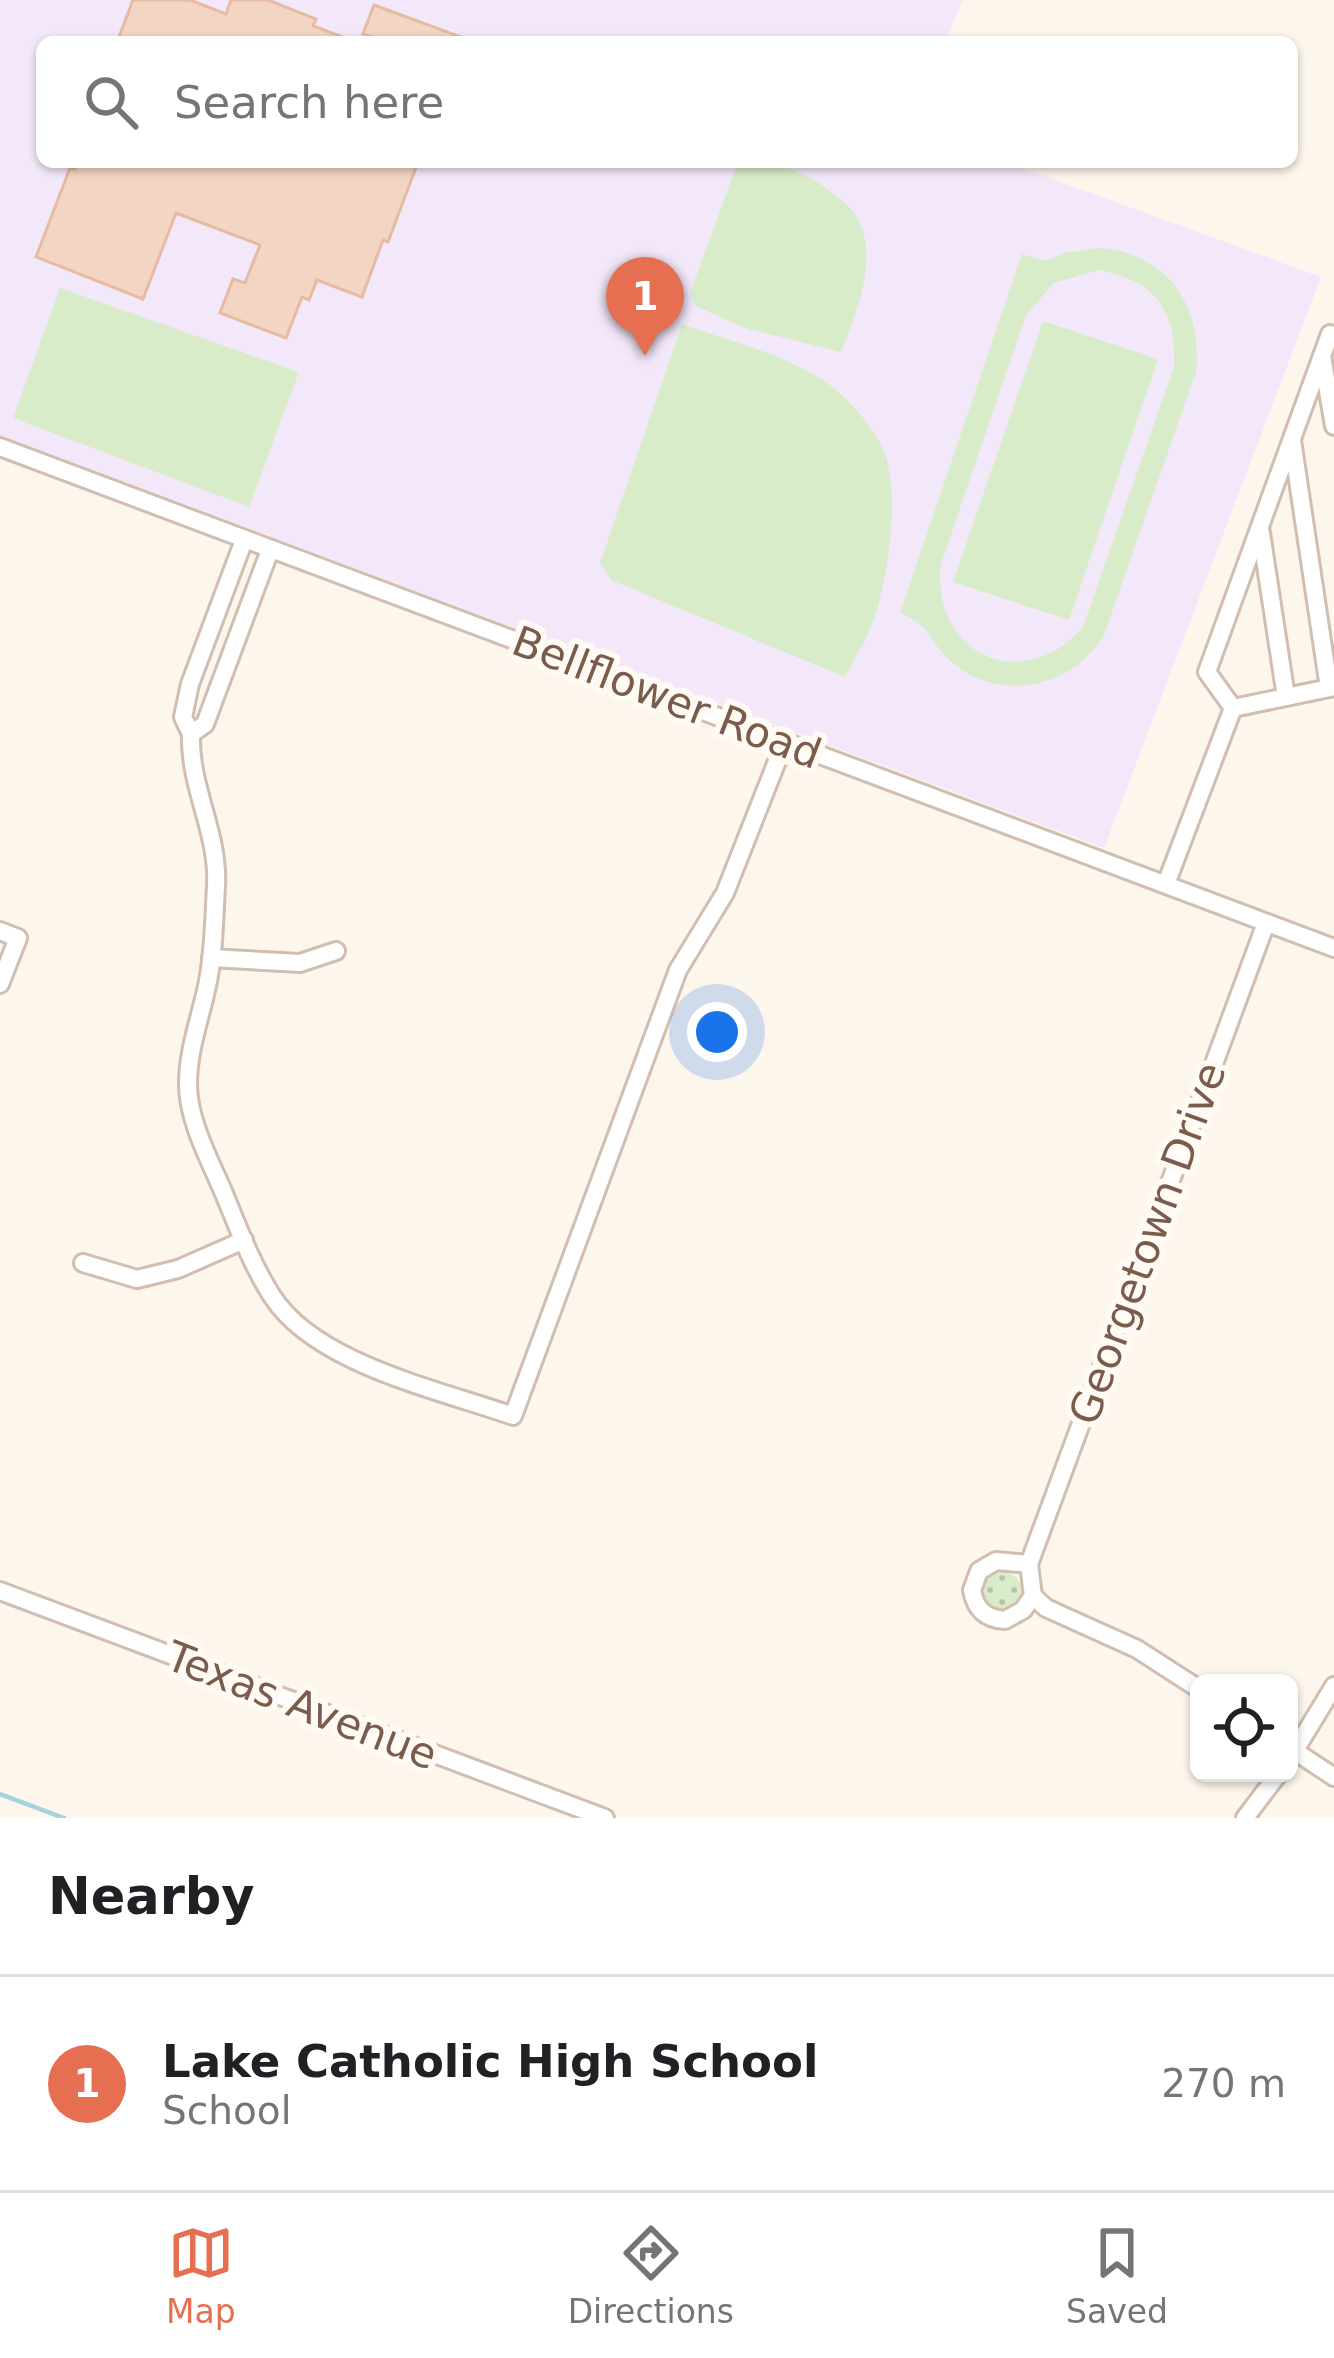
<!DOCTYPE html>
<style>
body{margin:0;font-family:"DejaVu Sans",sans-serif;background:#f2f2f2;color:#202124}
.controls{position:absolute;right:36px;bottom:36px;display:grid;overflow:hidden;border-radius:18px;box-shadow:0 3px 9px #0004}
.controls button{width:108px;height:108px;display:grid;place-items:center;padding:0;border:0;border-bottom:3px solid #e0e0e0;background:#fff;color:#202124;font:60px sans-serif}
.you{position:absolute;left:717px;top:1032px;width:42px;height:42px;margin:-30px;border:9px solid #fff;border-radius:50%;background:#1a73e8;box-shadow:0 0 0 18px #1a73e833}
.badge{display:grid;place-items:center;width:78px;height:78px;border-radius:50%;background:#e76f51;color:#fff;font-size:39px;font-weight:700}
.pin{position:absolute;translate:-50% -99px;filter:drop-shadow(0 3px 6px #0008)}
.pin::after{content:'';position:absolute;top:63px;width:42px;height:36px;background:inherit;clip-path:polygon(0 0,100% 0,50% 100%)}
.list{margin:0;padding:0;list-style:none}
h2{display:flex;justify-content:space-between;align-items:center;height:156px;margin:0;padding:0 48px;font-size:51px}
h2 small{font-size:39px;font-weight:400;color:#757577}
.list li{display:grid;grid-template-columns:78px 1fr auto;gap:36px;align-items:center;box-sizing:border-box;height:216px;padding:0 48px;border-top:3px solid #e0e0e0}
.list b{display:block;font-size:45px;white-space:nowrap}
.list p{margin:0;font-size:39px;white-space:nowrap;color:#757577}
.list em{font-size:39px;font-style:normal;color:#757577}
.icon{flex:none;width:66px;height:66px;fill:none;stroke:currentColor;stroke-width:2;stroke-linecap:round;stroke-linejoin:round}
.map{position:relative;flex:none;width:1334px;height:1818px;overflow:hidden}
.search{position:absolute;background:#fff;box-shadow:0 3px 9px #0004;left:36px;right:36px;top:36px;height:132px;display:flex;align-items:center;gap:30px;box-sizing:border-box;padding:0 42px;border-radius:18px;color:#757577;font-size:45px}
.sheet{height:372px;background:#fff}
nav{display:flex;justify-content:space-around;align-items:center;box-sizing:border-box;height:168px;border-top:3px solid #e0e0e0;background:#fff;font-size:33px;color:#757577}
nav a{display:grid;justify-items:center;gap:6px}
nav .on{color:#e76f51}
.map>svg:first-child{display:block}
</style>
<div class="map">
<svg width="1334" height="1818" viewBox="0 0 1334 1818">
<defs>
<pattern id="green-dots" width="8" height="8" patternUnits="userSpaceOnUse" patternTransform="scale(3)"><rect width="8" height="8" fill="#d8ecc9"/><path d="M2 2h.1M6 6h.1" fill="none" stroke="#b4c2a5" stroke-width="1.8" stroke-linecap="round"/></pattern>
</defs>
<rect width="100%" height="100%" fill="#fdf6ec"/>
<polygon fill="#f3e8fa" points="0,0 963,0 945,42 42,42 42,162 1006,162 1321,277 1104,848 0,436"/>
<circle fill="url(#green-dots)" cx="1002" cy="1592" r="20"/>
<g fill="#d8ecc9" fill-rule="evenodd">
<path d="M738,162C774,162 798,167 827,189C839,198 854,208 860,223C877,263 856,315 841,352L745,328L696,306L690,293Z"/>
<path d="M1102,248C1169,255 1203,307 1196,372L1104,635C1073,687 1003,703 954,664C928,643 934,627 900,613L1022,254L1046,261L1064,253ZM1099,270C1155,281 1177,310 1174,367L1083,627C1024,696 930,655 941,564L1026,315L1054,283Z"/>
<polygon points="60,288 299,372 249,507 13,418"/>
<polygon points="1043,321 1158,359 1069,620 953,582"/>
<path d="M682,324C729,341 785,354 827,383C849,399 876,429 885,454C900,495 888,579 874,619C867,639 855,658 845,677L611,580L600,563Z"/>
</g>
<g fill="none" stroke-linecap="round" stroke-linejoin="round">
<polyline stroke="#a5d3da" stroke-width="4.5" points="0,1794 64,1818"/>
</g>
<g fill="#f3d5c3" stroke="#e6bba3" stroke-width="3">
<polygon points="133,0 190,0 226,14 231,0 268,0 316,19 313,26 353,41 117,42"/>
<polygon points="374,5 469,40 469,42 384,42 363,34"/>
<polygon points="77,162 418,162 388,242 383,240 362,297 317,280 309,300 302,297 286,338 220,313 233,279 245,283 260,245 176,213 143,299 36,257 70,168 75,169"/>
</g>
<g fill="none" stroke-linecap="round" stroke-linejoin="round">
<defs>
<g id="minor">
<polyline points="1322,356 1334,426"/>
<polyline points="1292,440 1329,688"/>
<polyline points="0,447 1334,948"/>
<polyline points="1261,533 1286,697"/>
<polyline points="244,540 190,684 183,717 191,734 205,724 270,550"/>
<polyline points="1233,708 1207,672 1330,334 1334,336"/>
<polyline points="1233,708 1334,687"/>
<path d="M191,734C189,787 219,833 216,886C214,919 214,954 207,986C200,1019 188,1050 188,1084C188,1122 211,1162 225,1196C239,1230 252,1265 272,1296C315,1364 440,1390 513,1416L678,970L725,893L785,741"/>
<polyline points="1166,884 1233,708"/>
<polyline points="0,931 18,938 0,984"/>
<polyline points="211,958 300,963 336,951"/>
<polyline points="83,1263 137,1279 178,1269 244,1240"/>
<path d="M996,1561L1029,1564L1033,1596L1023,1610L1005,1620C986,1619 975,1609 972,1590L979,1571Z"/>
<polyline points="1029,1564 1266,923"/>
<polyline points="0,1591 605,1818"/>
<polyline points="1033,1596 1046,1608 1137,1649 1199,1689"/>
<polyline points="1290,1748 1334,1777"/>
<polyline points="1289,1760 1334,1686"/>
<polyline points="1245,1818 1279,1773"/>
</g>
</defs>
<use href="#minor" stroke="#d1beb0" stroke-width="22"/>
<use href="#minor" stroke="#fff" stroke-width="16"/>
</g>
<g text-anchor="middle" stroke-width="12" stroke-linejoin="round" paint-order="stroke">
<g font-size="42" fill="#7a5c4d" stroke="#fffaf3">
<text transform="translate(667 697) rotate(21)" y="15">Bellflower Road</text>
<text transform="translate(1147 1243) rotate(-70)" y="15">Georgetown Drive</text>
<text transform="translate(302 1705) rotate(21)" y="15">Texas Avenue</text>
</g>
</g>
</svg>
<div class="controls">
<button><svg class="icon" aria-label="locate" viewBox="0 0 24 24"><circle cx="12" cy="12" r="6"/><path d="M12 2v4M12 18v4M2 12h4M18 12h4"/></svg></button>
</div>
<div class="you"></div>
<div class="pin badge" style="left:645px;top:356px">1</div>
<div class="search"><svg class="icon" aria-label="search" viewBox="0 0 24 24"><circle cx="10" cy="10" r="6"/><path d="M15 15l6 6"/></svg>Search here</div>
</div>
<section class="sheet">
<h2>Nearby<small></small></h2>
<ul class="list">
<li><span class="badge">1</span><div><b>Lake Catholic High School</b><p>School</p></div><em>270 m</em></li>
</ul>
</section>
<nav>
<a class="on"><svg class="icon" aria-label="map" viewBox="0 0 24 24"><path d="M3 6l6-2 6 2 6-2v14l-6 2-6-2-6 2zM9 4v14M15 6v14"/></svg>Map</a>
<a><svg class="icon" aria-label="directions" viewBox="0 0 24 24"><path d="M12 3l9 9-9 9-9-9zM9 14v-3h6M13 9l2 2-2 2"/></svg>Directions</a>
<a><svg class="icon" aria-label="saved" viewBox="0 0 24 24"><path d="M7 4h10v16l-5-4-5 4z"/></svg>Saved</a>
</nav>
